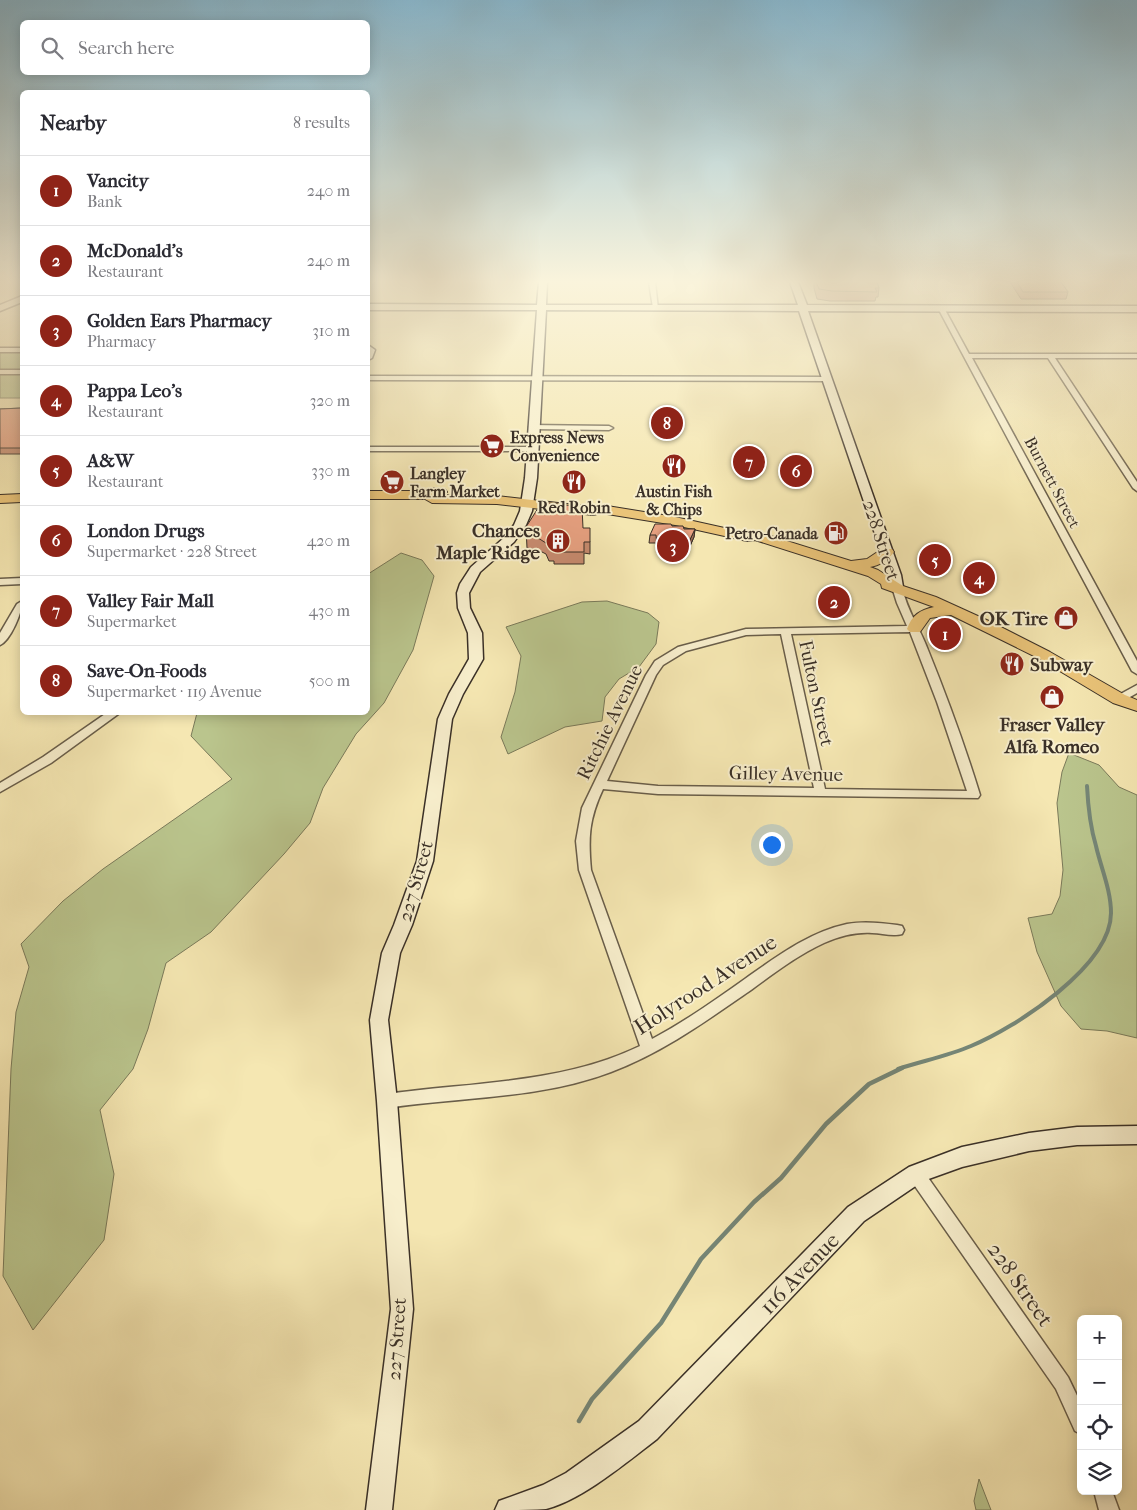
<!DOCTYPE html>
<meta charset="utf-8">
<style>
body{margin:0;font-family:"IM FELL French Canon",serif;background:#f7f7f7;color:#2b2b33}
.controls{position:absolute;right:15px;bottom:15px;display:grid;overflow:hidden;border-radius:8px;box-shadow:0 2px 12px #0003}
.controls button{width:45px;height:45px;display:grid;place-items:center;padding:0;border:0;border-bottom:1px solid #e1e1e2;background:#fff;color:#2b2b33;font:25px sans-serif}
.you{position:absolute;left:771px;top:844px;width:18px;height:18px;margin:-12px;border:4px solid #fff;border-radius:50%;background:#1a73e8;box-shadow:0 0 0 8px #1a73e833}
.badge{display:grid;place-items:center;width:32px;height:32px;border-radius:50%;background:#8f2418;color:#fff;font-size:16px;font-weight:700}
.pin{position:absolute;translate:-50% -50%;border:2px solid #fff;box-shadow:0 1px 5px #0006}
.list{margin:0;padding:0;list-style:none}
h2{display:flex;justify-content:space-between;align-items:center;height:65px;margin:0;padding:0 20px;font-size:21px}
h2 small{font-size:16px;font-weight:400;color:#7c7c81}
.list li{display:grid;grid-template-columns:32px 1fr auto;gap:15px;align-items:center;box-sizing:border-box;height:70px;padding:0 20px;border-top:1px solid #e1e1e2}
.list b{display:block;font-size:19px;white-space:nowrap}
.list p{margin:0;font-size:16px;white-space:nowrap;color:#7c7c81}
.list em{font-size:16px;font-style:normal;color:#7c7c81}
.icon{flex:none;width:28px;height:28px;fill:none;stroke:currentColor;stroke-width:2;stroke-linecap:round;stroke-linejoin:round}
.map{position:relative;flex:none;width:1137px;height:1510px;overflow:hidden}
.search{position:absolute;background:#fff;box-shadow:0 2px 12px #0003;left:20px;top:20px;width:350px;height:55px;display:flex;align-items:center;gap:12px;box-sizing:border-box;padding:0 18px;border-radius:8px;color:#7c7c81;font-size:19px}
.panel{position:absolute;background:#fff;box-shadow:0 2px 12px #0003;left:20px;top:90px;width:350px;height:625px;border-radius:8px}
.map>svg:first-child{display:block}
</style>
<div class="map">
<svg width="1137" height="1510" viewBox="0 0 1137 1510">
<rect width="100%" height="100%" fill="#f5e7b2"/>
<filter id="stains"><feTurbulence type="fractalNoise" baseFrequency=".004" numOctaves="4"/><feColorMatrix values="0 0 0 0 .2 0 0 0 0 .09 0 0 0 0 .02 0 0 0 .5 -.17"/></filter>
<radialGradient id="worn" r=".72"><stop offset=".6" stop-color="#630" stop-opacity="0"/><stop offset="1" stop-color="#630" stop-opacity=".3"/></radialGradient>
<g fill="#bac58d" stroke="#7a7a5a">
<polygon points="0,351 22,351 21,398 0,398"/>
<polygon points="401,553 422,560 434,576 413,650 384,703 356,734 323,788 310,823 284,854 211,932 166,963 148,1029 133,1069 100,1110 114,1174 104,1240 33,1330 3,1276 11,1069 16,1012 29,967 21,944 63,901 103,869 232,779 191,736 197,713 368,712 368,574"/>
<polygon points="607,601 648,613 659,622 656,644 639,667 619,679 605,697 602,721 565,727 508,754 501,737 515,692 521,656 506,627 582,602"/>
<polygon points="1069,753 1099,765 1119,787 1137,795 1137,1038 1107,1031 1081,1029 1061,1006 1037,952 1028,918 1052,914 1060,896 1063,870 1057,803 1062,772"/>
<polygon points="979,1479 991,1510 976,1510 974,1501"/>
</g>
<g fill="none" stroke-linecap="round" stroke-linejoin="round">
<path stroke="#758677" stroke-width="4" d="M898,1069C922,1061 948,1056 971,1046C1015,1028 1111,966 1111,913C1111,890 1101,868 1096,846C1090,826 1088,806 1087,786"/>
<polyline stroke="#758677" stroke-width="4.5" points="579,1421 592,1399 661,1323 701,1259 754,1202 781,1178 826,1124 869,1084 902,1068"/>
<defs>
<g id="street">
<polygon points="649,282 655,282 658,309 653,308"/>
<polygon points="939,307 944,308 969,354 1137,354 1137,358 1055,358 1137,482 1137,491 1133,488 1048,358 972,358 1137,661 1137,674 1132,671 938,308"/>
<polygon points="368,345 375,350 372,358 368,360"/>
<rect x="0" y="348" width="22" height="4"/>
<rect x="0" y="370" width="22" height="4"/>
<polygon points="368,376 826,377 830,379 826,381 368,380"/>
<polygon points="530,425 609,426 613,428 609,430 533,429 529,427"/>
<polygon points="368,447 532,447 536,449 532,451 368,451"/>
<polygon points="22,578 22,584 0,585 0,579"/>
<path d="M897,584L902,587C907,611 920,628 928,650C947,697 965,746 980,795L978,798L658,794L603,789C589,819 588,837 591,870L652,1039C686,1021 718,998 749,976C779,955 810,932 847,924C864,921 881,923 897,925L902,926L904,930L902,934C893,937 881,933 872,933C855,932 840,936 824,943C798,955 774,973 751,990C706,1021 662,1053 611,1072C540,1099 461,1097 387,1108L382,1106L380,1101L382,1096L387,1094C473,1082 561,1084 640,1046L579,870L576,841L582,808L646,675L655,661L678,647L746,629L907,626L897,603L892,587ZM910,632L937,702L967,791L825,789L791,634ZM781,634L814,788L658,786L607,781L656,675L663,665L686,651L746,635Z"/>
<path d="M22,601C23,611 10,641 0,645V633L17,604Z"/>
<polygon points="1137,685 1137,693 1123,701 1115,701 1114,699 1115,697"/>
<polygon points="108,712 121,712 51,763 0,792 0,783 43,757"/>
<polygon points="916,1167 922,1169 1068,1377 1081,1404 1081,1434 1075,1431 1056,1389 910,1179 908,1174 910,1169"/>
<polygon points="1094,1491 1112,1491 1119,1510 1099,1510"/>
</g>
<g id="secondary">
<polygon points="539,282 547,282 546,305 798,305 790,282 798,282 807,305 1137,306 1137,312 808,311 901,575 903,587 897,591 891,587 889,575 799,311 546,310 537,478 532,511 526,525 514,542 480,572 469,593 470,608 482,633 483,659 463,694 452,719 433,861 412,925 400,953 388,1020 397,1101 413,1309 392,1510 366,1510 391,1309 377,1101 370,1020 382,953 394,925 417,861 438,719 449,694 469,659 468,633 458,608 457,593 460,584 471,567 506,536 514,525 520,511 525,478 537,310 368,310 368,304 537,305"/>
<polygon points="22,296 22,302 0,311 0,305"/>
<path d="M1137,1126V1144L1077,1145L1029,1151L962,1167L923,1181L864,1221L657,1439C627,1462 582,1500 546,1509C531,1510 511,1510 495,1510L499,1501L543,1485L566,1473L639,1421L848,1207L909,1167L962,1147L1029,1133L1077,1127Z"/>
</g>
<g id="primary">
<path d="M434,488L445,489L447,492L443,495L497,496L593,507L601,505L675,517L747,533H761L851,561L867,559L882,549H892L894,552C889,559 879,566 870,567L878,570L903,586L936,597L991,622L1050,652L1125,695L1137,700V711L1113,703L1038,658L951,615L930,618L920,632H910L907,629C912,615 920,610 934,607L882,588L881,584L868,576L755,540L747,541L675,525L601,513L593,515L497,504L432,503L425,499H368V491H426Z"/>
<polygon points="22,494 22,502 0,503 0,495"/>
</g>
</defs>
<use href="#street" stroke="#695e4a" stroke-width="3"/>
<use href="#secondary" stroke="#3a3027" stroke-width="3"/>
<use href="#primary" stroke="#3a3027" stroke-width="2"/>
<use href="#street" fill="#f8efcd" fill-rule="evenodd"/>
<use href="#secondary" fill="#f8efcd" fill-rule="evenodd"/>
<use href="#primary" fill="#eac479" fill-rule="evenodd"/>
</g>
<g fill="#c68a6e" stroke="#3a3027">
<polygon points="814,282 877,282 879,288 878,297 876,297 875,301 830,301 817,299 814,288"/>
<polygon points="1010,282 1061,282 1068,292 1066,299 1021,299"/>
<polygon points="22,408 22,454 0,454 0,409"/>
<polygon points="672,526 684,529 695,529 694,537 686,555 657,553 656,543 649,543 650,535"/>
<polygon points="526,527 583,528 590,542 590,554 584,553 584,564 554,564 554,561 549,561 546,554 538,550 527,548"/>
</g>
<polygon fill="#a1705a" stroke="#3a3027" points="695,529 694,537 686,555 687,546"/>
<g fill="#e6a080" stroke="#3a3027">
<polygon points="816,282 877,282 879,288 875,288 877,292 832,291 819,289"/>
<polygon points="1017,282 1061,282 1068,292 1023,292"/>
<polygon points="22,408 22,448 0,448 0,409"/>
<polygon points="542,502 582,507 583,528 590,528 590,542 584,542 584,552 554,552 554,549 549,549 546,543 538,538 527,536 528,528 526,527"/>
<polygon points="655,524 671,524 672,526 683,526 684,529 695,529 687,546 657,545 656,535 650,535"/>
</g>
<linearGradient id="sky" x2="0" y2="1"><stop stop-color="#89b9d0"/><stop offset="0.57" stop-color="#faf4dc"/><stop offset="1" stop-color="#faf4dc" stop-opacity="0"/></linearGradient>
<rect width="1137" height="494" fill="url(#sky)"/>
<defs>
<symbol id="supermarket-disc" viewBox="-11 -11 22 22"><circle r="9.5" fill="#8f2418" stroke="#f8efcd"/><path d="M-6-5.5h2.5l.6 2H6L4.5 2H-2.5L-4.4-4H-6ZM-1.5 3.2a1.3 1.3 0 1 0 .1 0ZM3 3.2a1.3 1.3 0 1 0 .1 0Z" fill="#fff"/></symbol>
<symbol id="restaurant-disc" viewBox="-11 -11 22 22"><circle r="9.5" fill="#8f2418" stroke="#f8efcd"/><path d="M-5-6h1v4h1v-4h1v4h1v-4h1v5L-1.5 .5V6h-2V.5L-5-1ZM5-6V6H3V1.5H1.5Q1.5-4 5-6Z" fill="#fff"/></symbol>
<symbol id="fuel-disc" viewBox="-11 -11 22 22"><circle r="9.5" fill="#8f2418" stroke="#f8efcd"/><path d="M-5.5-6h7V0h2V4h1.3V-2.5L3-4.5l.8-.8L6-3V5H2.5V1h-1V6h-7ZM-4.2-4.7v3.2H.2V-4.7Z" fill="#fff"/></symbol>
<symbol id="building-disc" viewBox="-11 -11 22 22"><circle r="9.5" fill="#8f2418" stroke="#f8efcd"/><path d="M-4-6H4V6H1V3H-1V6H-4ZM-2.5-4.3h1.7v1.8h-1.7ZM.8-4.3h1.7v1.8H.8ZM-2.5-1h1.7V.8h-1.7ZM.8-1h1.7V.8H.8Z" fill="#fff"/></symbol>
<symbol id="shop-disc" viewBox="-11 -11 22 22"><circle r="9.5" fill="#8f2418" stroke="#f8efcd"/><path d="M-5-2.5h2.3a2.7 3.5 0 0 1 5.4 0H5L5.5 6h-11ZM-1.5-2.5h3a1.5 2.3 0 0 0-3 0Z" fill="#fff"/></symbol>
</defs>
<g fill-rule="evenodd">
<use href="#supermarket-disc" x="478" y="432" width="28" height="28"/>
<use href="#restaurant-disc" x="660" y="452" width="28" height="28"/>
<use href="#supermarket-disc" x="378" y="468" width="28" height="28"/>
<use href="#restaurant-disc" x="560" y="468" width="28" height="28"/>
<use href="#fuel-disc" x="822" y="519" width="28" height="28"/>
<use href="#building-disc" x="544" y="527" width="28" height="28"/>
<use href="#shop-disc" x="1052" y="604" width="28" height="28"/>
<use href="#restaurant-disc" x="998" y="650" width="28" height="28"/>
<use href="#shop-disc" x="1038" y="683" width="28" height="28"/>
</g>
<g text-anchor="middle" stroke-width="4" stroke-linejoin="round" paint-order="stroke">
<g font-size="16" font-weight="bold" fill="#3a3027" stroke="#f8efcd" text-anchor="start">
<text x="510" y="443">Express News<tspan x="510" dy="18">Convenience</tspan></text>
<text x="410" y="479">Langley<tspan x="410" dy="18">Farm Market</tspan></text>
<text x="674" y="497" text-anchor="middle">Austin Fish<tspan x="674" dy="18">&amp; Chips</tspan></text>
<text x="574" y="513" text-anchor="middle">Red Robin</text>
<text x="818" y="539" text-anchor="end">Petro-Canada</text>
</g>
<g font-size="16" fill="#3a3027" stroke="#f8efcd">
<text transform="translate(1053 482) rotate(62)" y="6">Burnett Street</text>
</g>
<g font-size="19" font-weight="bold" fill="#3a3027" stroke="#f8efcd" text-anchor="end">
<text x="540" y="537">Chances<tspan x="540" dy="22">Maple Ridge</tspan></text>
<text x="1048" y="625">OK Tire</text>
<text x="1030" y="671" text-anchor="start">Subway</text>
<text x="1052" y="731" text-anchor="middle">Fraser Valley<tspan x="1052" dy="22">Alfa Romeo</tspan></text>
</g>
<g font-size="19" fill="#3a3027" stroke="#f8efcd">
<text transform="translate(882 540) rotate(72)" y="7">228 Street</text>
<text transform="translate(817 693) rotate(78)" y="7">Fulton Street</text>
<text transform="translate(609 722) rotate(-64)" y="7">Ritchie Avenue</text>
<text transform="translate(786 773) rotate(1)" y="7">Gilley Avenue</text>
<text transform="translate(415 881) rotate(-74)" y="7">227 Street</text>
<text transform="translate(396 1339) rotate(-86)" y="7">227 Street</text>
</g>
<g font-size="22" fill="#3a3027" stroke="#f8efcd">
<text transform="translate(705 984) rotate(-33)" y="8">Holyrood Avenue</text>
<text transform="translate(799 1273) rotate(-46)" y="8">116 Avenue</text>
<text transform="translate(1021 1284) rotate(55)" y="8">228 Street</text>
</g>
</g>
<rect width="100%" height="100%" filter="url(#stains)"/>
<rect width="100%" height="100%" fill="url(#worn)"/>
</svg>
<div class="controls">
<button>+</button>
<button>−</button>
<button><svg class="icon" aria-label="locate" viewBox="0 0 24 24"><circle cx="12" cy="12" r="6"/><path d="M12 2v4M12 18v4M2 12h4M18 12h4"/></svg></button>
<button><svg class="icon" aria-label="layers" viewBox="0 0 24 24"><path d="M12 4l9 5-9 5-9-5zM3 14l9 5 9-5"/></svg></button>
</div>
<div class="you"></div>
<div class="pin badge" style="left:945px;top:634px">1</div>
<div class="pin badge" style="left:834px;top:602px">2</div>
<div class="pin badge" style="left:673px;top:546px">3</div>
<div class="pin badge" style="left:979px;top:578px">4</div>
<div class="pin badge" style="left:935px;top:560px">5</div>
<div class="pin badge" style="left:796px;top:471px">6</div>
<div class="pin badge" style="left:749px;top:462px">7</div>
<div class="pin badge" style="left:667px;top:423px">8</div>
<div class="search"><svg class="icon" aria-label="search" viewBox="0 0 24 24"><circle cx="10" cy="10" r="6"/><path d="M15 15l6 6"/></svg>Search here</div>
<section class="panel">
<h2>Nearby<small>8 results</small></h2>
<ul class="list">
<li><span class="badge">1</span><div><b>Vancity</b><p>Bank</p></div><em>240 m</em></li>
<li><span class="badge">2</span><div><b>McDonald's</b><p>Restaurant</p></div><em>240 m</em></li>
<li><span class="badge">3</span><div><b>Golden Ears Pharmacy</b><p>Pharmacy</p></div><em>310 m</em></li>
<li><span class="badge">4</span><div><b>Pappa Leo's</b><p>Restaurant</p></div><em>320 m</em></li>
<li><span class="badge">5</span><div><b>A&amp;W</b><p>Restaurant</p></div><em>330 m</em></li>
<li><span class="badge">6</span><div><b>London Drugs</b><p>Supermarket · 228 Street</p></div><em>420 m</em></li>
<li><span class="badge">7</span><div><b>Valley Fair Mall</b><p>Supermarket</p></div><em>430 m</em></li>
<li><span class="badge">8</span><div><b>Save-On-Foods</b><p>Supermarket · 119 Avenue</p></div><em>500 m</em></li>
</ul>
</section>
</div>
